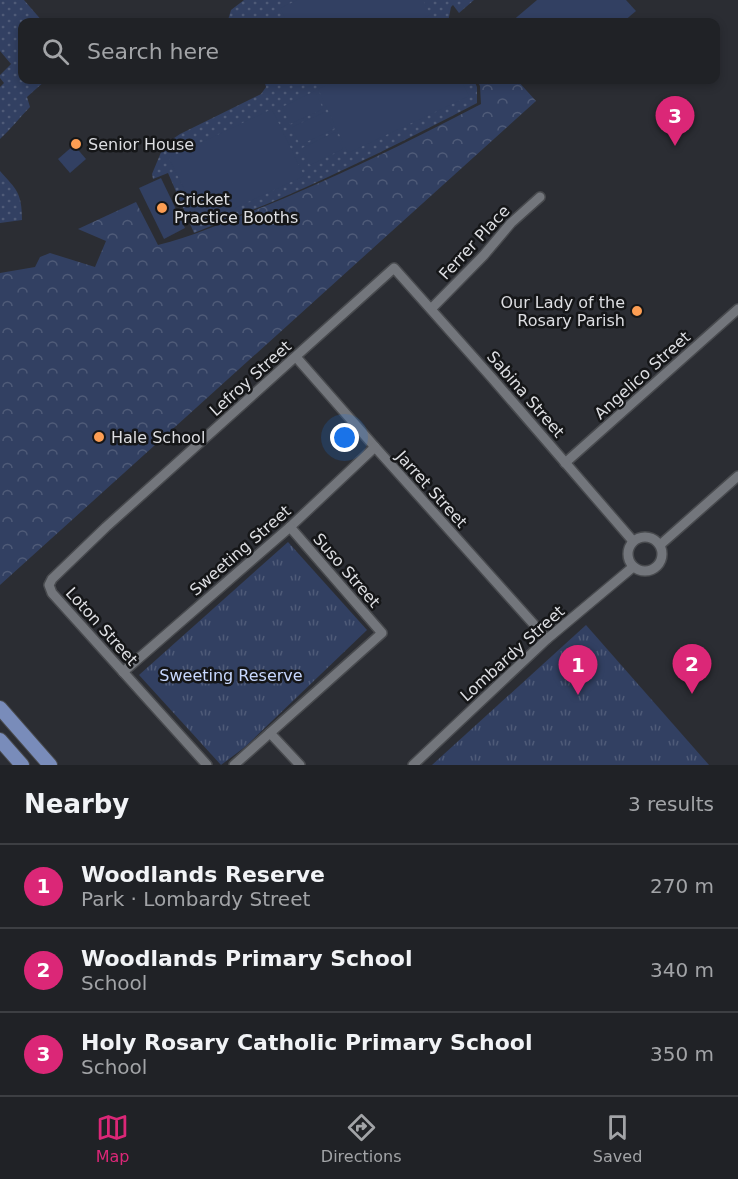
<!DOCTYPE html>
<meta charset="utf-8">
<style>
body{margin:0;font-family:"DejaVu Sans",sans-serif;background:#2d2f32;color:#f1f3f6}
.you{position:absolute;left:345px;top:438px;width:21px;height:21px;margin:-15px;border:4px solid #fff;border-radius:50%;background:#1a73e8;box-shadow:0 0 0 9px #1a73e833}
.badge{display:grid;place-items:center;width:39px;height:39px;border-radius:50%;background:#db2777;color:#fff;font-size:20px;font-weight:700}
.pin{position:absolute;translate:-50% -50px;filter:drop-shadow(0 2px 3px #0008)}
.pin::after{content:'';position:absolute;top:32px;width:21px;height:18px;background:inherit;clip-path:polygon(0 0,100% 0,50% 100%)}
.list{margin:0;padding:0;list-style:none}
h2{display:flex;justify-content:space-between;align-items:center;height:78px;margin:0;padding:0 24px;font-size:26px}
h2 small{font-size:20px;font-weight:400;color:#a2a4a7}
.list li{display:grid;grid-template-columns:39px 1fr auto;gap:18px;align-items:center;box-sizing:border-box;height:84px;padding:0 24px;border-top:2px solid #3d3f43}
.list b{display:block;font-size:22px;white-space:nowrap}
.list p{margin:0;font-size:20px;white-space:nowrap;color:#a2a4a7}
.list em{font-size:20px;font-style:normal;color:#a2a4a7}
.icon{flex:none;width:33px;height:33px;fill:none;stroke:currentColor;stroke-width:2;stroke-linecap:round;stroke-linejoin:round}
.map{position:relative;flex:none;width:738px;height:765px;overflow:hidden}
.search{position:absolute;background:#202226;box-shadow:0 3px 9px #0003;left:18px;right:18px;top:18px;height:66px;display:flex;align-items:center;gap:15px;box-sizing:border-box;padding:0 21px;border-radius:12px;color:#a2a4a7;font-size:22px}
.sheet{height:330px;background:#202226}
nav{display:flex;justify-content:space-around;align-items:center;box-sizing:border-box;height:84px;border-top:2px solid #3d3f43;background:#202226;font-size:16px;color:#a2a4a7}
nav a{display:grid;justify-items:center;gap:3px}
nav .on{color:#db2777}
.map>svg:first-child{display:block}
</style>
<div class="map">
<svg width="738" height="765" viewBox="0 0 738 765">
<defs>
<pattern id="grass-dots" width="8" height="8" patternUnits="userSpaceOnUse" patternTransform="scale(1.5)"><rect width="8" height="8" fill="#324062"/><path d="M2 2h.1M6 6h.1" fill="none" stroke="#4f5b78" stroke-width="1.8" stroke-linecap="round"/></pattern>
<pattern id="forest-crowns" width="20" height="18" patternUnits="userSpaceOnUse" patternTransform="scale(1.5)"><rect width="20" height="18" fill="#324062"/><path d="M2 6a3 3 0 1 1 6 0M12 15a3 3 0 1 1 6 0" fill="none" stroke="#4f5b78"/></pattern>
<pattern id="park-tufts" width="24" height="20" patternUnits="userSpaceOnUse" patternTransform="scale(1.5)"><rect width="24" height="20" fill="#324062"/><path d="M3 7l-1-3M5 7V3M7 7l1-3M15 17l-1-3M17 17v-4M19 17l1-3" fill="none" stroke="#4f5b78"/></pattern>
</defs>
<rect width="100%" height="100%" fill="#2b2d33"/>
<g fill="url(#grass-dots)">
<path d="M0,0H24L43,22H22V80H46L27,97L30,107C19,118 11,129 0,139V87L4,83L0,78V75L11,64L0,51Z"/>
<polygon points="244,0 474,0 459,13 453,5 451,7 448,22 230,22 228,20 231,10"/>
<path d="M264,80H474L477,87V103C412,137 346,170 279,199C251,211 222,221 194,233L168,173L153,179L152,174L164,145L180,134L261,94L266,87Z"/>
<path d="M0,171C17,190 22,193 22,220L0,223Z"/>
</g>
<path fill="url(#forest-crowns)" d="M477,80H517L536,101L0,585V273L35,267L40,257L50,253L95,267L106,241L78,229L136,202L158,245C191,237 222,223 253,211C331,180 406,143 481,104L480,86Z"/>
<g fill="url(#park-tufts)">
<polygon points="288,542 367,630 245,747 221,765 139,675"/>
<polygon points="586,625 709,765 432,765"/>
</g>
<g fill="#324062">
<polygon points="298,0 423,0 430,15 415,22 287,22 280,8"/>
<polygon points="537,0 626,0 636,11 623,22 511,22"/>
<polygon points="339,80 461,80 469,96 348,153 318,89"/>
<polygon points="315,91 323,109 290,124 282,107"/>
<polygon points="272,109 304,176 201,224 169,158"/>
<polygon points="325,112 334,129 300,145 292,127"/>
<polygon points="335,132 343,149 310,165 302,148"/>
<polygon points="74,145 86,159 70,173 58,159"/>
<polygon points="161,178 185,228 164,239 139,188"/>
</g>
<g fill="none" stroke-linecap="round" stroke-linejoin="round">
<defs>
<g id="minor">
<polyline points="431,309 484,255 511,223 540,197"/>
<polyline points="296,357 375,447 547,639"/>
<polyline points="565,463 738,309"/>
<circle cx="645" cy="554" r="17"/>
<polyline points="660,545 738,476"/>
<polyline points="123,672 290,527 375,447"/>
<polyline points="270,733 300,765"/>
<polyline points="207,765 52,593 49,585 52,579 106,527 394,268 492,378 633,541"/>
<polyline points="234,765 382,633 290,527"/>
<polyline points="413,765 547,639 633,567"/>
</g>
<g id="primary">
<polyline points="0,708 50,765"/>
<polyline points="0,740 22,765"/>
</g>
</defs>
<use href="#minor" stroke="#484a4e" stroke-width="12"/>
<use href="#primary" stroke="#484a4e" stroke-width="16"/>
<use href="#minor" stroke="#73767c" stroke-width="9"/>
<use href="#primary" stroke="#798cba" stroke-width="14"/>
</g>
<g fill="#fc9d53" stroke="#151618" stroke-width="2">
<circle cx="76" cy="144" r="6"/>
<circle cx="162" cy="208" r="6"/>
<circle cx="637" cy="311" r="6"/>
<circle cx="99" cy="437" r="6"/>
</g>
<g text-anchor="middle" stroke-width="5" stroke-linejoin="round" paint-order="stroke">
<g font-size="16" fill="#dddee2" stroke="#151618" text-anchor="start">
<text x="88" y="150">Senior House</text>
<text x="174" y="205">Cricket<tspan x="174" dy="18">Practice Booths</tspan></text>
<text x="625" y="308" text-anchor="end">Our Lady of the<tspan x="625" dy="18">Rosary Parish</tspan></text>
<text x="111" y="443">Hale School</text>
</g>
<g font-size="16" fill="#dddee2" stroke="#151618">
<text transform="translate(474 242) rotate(-47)" y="6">Ferrer Place</text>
<text transform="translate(642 375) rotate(-42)" y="6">Angelico Street</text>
<text transform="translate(250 378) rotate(-42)" y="6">Lefroy Street</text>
<text transform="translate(526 394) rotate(49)" y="6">Sabina Street</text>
<text transform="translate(432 489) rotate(48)" y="6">Jarret Street</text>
<text transform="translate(240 550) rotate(-41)" y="6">Sweeting Street</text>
<text transform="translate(347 570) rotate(49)" y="6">Suso Street</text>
<text transform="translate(102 626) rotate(48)" y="6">Loton Street</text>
<text transform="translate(512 653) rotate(-42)" y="6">Lombardy Street</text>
</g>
<g font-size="16" fill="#c8d8ff" stroke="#151618">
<text x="231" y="681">Sweeting Reserve</text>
</g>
</g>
</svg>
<div class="you"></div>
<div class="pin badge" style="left:578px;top:695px">1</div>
<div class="pin badge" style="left:692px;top:694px">2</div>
<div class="pin badge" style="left:675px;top:146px">3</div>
<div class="search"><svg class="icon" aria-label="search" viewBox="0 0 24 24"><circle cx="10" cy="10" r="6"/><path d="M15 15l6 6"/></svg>Search here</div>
</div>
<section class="sheet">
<h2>Nearby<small>3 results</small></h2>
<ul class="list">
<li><span class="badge">1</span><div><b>Woodlands Reserve</b><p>Park · Lombardy Street</p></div><em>270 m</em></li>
<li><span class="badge">2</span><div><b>Woodlands Primary School</b><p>School</p></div><em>340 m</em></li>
<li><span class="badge">3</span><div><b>Holy Rosary Catholic Primary School</b><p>School</p></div><em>350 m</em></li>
</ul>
</section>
<nav>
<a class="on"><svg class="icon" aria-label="map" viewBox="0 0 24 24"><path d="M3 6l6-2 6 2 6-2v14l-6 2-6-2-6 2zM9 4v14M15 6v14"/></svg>Map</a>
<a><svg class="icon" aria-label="directions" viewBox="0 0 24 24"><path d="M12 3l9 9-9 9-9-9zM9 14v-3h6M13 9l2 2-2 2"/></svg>Directions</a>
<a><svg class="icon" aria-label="saved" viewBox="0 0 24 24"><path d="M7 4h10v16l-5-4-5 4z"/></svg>Saved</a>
</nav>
